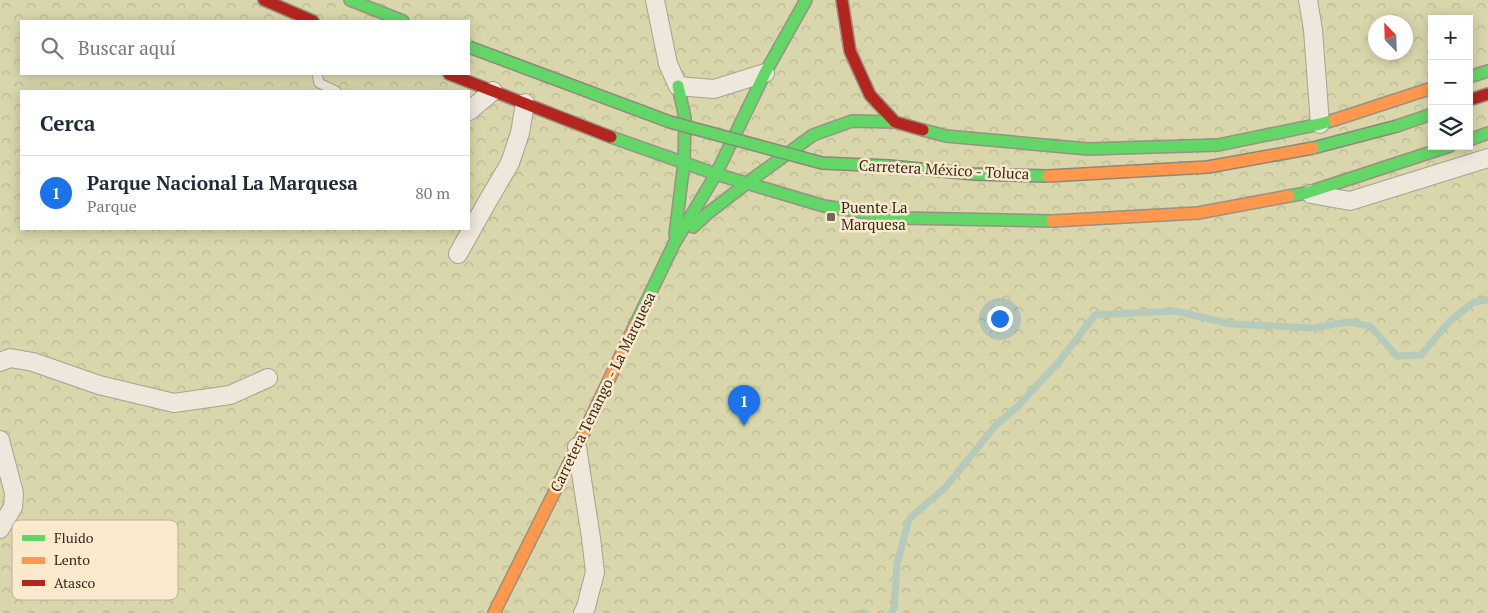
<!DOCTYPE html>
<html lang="es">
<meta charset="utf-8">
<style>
body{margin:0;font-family:"PT Serif",serif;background:#f2f2f3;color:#1f2937}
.controls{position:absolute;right:15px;top:15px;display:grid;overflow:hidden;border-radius:0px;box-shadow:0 2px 12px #0003}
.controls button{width:45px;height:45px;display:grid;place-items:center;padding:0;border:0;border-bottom:1px solid #e0e1e3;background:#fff;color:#1f2937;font:25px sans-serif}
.compass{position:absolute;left:1368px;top:15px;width:45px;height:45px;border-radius:50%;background:#fff;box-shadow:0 2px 12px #0003;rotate:337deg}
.you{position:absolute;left:999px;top:318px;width:18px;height:18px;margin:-12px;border:4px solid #fff;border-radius:50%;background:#1a73e8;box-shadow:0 0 0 8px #1a73e833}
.badge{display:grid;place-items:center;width:32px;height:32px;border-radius:50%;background:#1a73e8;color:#fff;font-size:16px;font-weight:700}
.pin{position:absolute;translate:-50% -41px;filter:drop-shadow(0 1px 2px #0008)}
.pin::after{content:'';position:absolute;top:26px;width:18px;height:15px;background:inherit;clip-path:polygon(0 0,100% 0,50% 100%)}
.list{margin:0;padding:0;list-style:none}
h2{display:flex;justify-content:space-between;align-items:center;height:65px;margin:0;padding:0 20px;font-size:21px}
h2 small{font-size:16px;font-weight:400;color:#747a83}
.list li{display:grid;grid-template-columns:32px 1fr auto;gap:15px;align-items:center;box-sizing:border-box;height:75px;padding:0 20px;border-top:1px solid #e0e1e3}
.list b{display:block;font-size:19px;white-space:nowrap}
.list p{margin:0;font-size:16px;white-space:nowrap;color:#747a83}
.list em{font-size:16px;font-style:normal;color:#747a83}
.icon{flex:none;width:28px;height:28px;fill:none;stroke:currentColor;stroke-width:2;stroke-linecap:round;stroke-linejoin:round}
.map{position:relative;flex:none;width:1488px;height:613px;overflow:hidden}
.search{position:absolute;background:#fff;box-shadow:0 2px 12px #0003;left:20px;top:20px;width:450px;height:55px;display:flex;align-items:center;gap:12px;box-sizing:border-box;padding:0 18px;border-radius:0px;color:#747a83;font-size:19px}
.panel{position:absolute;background:#fff;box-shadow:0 2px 12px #0003;left:20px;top:90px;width:450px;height:140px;border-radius:0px}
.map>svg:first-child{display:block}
</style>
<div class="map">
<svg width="1488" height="613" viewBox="0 0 1488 613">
<defs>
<pattern id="park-crowns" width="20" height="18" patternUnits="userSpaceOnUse" patternTransform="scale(1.25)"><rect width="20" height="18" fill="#d8d6aa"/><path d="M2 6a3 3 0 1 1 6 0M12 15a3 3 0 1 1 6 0" fill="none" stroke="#bab892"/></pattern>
</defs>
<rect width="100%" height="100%" fill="#e6dcc9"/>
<path fill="url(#park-crowns)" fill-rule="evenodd" d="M0,0H1488V613H0ZM1432,19H1469V146H1432ZM21,21H469V74H21ZM1376,22H1406V52H1376ZM21,91H469V229H21Z"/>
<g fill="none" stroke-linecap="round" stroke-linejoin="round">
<g stroke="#b6cabc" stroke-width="7">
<polyline points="862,613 865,613"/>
<polyline points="891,613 894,609 897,564 909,519 945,488 996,425 1016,408 1057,364 1095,315 1175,311 1231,324 1312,328 1348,322 1370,326 1397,356 1421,355 1450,321 1474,302 1488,300"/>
</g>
<defs>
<polyline id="lane" points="317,74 319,83 336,91"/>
<g id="street">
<polyline points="655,0 668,64 678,86 714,89 765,73"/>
<polyline points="1308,0 1313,30 1320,124"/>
<polyline points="469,111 493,91"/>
<polyline points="1311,194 1350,201 1488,158"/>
<polyline points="458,254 486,204 510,163 520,133 525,103"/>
<polyline points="0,362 10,358 33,362 99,385 174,403 230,395 268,378"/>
<polyline points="0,440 14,493 13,507 0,529"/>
<polyline points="577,447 591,538 595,572 586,607 583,613"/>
</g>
<g id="fast">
<polyline points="350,0 403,21"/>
<polyline points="1469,77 1488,71"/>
<polyline points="1397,126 1432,114"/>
<polyline points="923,130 946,136 1088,149 1218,145 1320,124 1334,120"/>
<polyline points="611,137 716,174 824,206 901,218 1052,221"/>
<polyline points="1469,140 1488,133"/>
<polyline points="716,174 765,73 806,0"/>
<polyline points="1289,196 1306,193 1450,146"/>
<polyline points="693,227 707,214 747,183 813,135 852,121 895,122"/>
<polyline points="675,235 684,162 685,118 678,86"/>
<polyline points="635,325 674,244 716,174"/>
</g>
<g id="slow">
<polyline points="1334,120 1432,88"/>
<polyline points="1052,221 1198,213 1289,196"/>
<polyline points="494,613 577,447 635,325"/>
</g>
<g id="jam">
<polyline points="264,0 313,21"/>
<polyline points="842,0 850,51 870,95 895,122 923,130"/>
<polyline points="449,74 611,137"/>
<polyline points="1469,100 1488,94"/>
</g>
</defs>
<use href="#lane" stroke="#aaa093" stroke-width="11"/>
<use href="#street" stroke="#aaa093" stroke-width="20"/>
<use href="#fast" stroke="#9a9083" stroke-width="14"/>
<use href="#slow" stroke="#9a9083" stroke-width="14"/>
<use href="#jam" stroke="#9a9083" stroke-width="14"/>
<use href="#lane" stroke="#ede7dc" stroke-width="9"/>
<use href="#street" stroke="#ede7dc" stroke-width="18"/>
<use href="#fast" stroke="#63d668" stroke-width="11"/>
<use href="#slow" stroke="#ff974d" stroke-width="11"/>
<use href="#jam" stroke="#b3261e" stroke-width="11"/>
<defs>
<g id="fast-bridge">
<polyline points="469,47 670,122 822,163 889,166 974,174 1048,176"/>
<polyline points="1313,148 1397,126"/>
</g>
<polyline id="slow-bridge" points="1048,176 1208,167 1313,148"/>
</defs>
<use href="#fast-bridge" stroke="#908679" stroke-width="14" stroke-linecap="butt"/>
<use href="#slow-bridge" stroke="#908679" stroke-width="14" stroke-linecap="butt"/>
<use href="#fast-bridge" stroke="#63d668" stroke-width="11"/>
<use href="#slow-bridge" stroke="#ff974d" stroke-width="11"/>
</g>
<rect fill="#766758" stroke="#f9eacd" stroke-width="2" x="826" y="212" width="10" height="10" rx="2.5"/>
<g text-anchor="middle" stroke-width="5" stroke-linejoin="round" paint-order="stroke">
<g font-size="15" fill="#39281b" stroke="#f9eacd">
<text transform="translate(944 170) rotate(3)" y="5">Carretera México - Toluca</text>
<text transform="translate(603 392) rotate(-64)" y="5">Carretera Tenango - La Marquesa</text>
</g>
<g font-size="15" fill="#39281b" stroke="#f9eacd" text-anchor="start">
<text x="841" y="213">Puente La<tspan x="841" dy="17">Marquesa</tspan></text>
</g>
</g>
<rect x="12" y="520" width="166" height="80" rx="8" fill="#f9eacd" stroke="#bfb098" stroke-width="1"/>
<rect x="22" y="535" width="23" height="6" fill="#63d668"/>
<rect x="22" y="557" width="23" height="7" fill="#ff974d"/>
<rect x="22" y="580" width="23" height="6" fill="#b3261e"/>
<g font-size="14" fill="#39281b">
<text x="54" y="543">Fluido</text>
<text x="54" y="565">Lento</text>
<text x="54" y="588">Atasco</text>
</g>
</svg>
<div class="controls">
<button>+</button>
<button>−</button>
<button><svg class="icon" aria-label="layers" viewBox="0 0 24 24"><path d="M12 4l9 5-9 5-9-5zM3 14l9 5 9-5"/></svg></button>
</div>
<svg class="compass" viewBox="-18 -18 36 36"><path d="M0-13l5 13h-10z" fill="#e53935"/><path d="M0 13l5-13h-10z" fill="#747a83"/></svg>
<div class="you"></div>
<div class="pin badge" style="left:744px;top:426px">1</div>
<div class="search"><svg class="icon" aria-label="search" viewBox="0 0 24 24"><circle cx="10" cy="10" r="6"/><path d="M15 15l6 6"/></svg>Buscar aquí</div>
<section class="panel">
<h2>Cerca<small></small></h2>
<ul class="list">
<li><span class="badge">1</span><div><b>Parque Nacional La Marquesa</b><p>Parque</p></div><em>80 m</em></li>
</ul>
</section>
</div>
